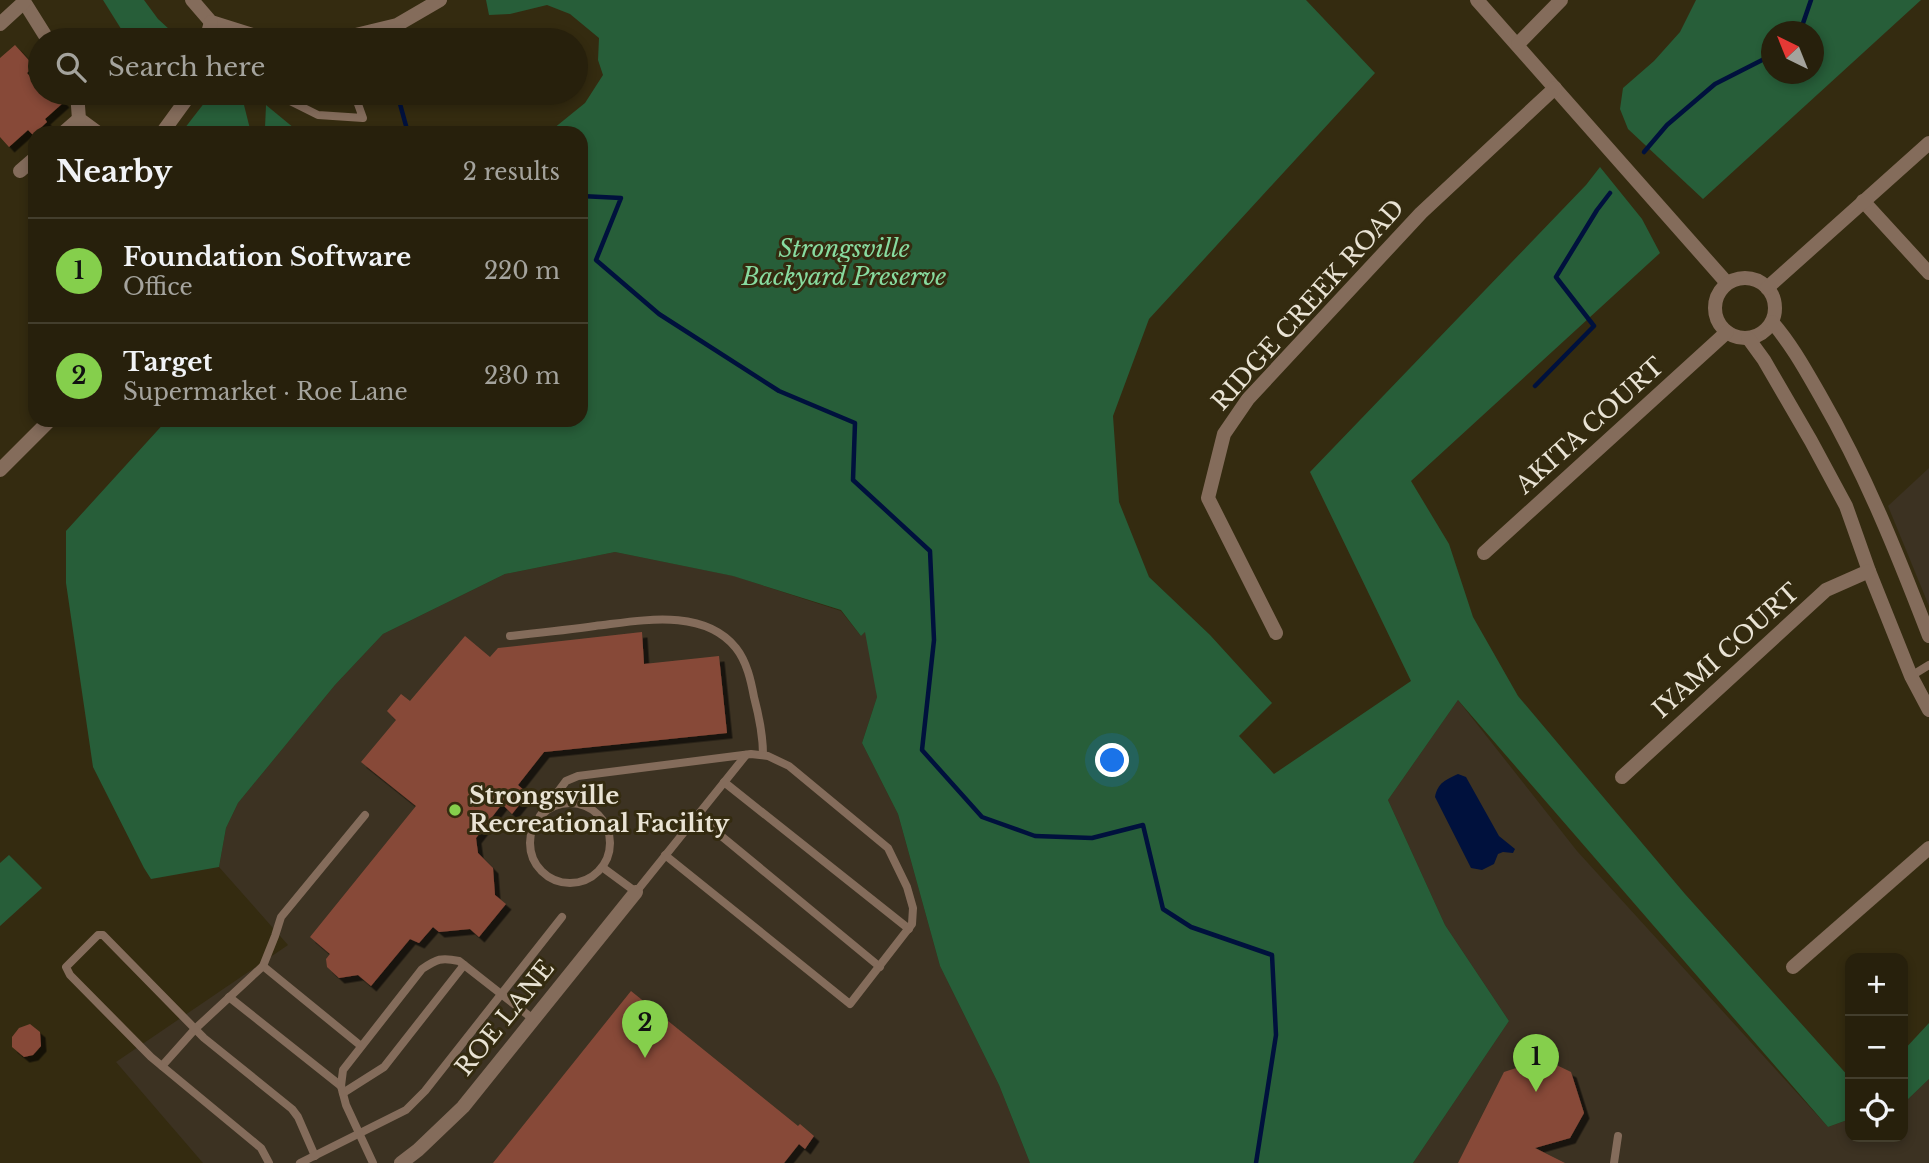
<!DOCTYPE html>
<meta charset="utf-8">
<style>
body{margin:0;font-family:"Libre Baskerville",serif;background:#332d1a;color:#f1f3f6}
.controls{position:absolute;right:21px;bottom:21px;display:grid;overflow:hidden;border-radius:14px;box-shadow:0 4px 10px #0003}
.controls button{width:63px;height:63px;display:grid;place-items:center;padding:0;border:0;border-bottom:2px solid #433e2d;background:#27200c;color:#f1f3f6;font:35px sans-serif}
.compass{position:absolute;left:1761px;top:21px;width:63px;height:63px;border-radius:50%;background:#27200c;box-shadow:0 4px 10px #0003;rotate:317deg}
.you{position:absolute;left:1113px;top:761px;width:24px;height:24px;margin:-18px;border:5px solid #fff;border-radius:50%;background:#1a73e8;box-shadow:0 0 0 10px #1a73e833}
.badge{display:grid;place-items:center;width:46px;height:46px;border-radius:50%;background:#85cf4c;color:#111;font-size:23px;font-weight:700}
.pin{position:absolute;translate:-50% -58px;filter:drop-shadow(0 2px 4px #0008)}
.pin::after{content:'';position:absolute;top:37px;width:24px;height:21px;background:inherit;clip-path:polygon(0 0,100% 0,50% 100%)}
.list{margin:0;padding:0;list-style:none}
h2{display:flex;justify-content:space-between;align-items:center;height:91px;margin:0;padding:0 28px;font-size:30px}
h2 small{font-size:23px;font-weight:400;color:#a4a39d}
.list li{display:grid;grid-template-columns:46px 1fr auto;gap:21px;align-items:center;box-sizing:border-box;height:105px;padding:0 28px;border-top:2px solid #433e2d}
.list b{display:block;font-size:26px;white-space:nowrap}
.list p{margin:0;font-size:23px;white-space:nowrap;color:#a4a39d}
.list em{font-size:23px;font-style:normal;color:#a4a39d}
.icon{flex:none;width:38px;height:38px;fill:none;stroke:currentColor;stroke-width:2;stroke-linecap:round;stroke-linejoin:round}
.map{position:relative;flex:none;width:1929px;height:1163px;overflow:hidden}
.search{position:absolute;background:#27200c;box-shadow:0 4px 10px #0003;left:28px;top:28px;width:560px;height:77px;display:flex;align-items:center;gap:18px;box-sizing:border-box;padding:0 24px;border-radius:38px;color:#a4a39d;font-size:26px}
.panel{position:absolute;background:#27200c;box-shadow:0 4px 10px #0003;left:28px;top:126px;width:560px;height:301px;border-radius:21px}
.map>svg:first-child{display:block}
</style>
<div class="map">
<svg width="1929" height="1163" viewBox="0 0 1929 1163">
<defs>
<filter id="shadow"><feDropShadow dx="5.5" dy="5.5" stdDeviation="0" flood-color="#0009"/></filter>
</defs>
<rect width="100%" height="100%" fill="#342b10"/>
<g fill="#3c3222">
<polygon points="1929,468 1929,606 1888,506"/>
<polygon points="615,552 734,576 841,611 861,636 869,627 877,697 862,743 898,814 940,966 999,1085 1030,1163 203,1163 116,1062 288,945 219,867 226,828 238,803 335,685 383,634 505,574"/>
<polygon points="1458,700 1577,851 1828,1127 1850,1119 1850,1137 1903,1137 1903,1104 1929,1079 1929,1163 1413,1163 1509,1021 1445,925 1388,800"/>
</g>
<g fill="#275e39" fill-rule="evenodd">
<polygon points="103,0 144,0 158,19 181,40 128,40"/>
<polygon points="486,0 1306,0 1375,73 1149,319 1113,416 1119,502 1149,577 1210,635 1272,703 1239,736 1274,774 1411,681 1310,472 1586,185 1600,167 1642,219 1660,253 1411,481 1449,544 1473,617 1518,696 1685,894 1850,1078 1850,1119 1828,1127 1458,700 1388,800 1445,925 1509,1021 1413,1163 1030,1163 999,1085 940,966 898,814 862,743 877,697 865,632 861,636 841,610 733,576 615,552 505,574 383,634 335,685 238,803 226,828 219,867 151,879 144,868 93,767 66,583 66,531 167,420 581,420 581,133 548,133 585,103 603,75 598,60 599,38 570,14 547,5 510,14 489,15"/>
<path d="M1696,0H1921L1703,199L1628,129L1620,109L1623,88L1654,61L1680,32ZM1772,32H1814V74H1772Z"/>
<polygon points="212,93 241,93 251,133 181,133"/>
<polygon points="266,105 300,133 266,133 265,128"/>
<polygon points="9,855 42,888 0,926 0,863"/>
<polygon points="1929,1023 1929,1079 1903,1104 1903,1051"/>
</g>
<path fill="#00113d" d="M1458,774L1466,777L1499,836L1515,849L1513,853L1503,852L1498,854L1494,864L1482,870L1471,868L1435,797C1438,782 1446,780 1458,774Z"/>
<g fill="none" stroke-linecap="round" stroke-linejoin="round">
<g stroke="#00113d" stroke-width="4.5">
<polyline points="1800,32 1811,0"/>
<polyline points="397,93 408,133"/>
<polyline points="1644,152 1667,125 1715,84 1772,55"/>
<polyline points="581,196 621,198 596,260 659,314 779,391 855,423 853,480 930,551 934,640 922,750 982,817 1035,836 1092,838 1143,825 1163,909 1191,927 1272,955 1276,1035 1256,1163"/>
<polyline points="1535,386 1594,326 1556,277 1597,210 1610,193"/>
</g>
</g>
<g fill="#874a39" filter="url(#shadow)">
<polygon points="15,45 34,66 27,73 40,88 40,93 55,93 64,102 45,119 47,122 33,135 28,130 9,147 0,137 0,58"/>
<polygon points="642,632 644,664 719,656 727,733 544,752 518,785 528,794 512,814 502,804 476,838 478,853 493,868 495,895 506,904 479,937 470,929 439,932 433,927 419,943 410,939 371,986 358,975 339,978 327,967 326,959 330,954 310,937 416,806 361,762 396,720 387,711 401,694 410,701 465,636 490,657 498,648"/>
<polygon points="631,991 798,1126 800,1124 814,1136 805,1149 799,1144 784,1163 493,1163"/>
<polygon points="30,1024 40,1032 41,1046 33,1055 24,1057 12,1047 12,1037 19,1028"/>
<polygon points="1544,1059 1571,1072 1584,1113 1570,1138 1535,1148 1565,1163 1458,1163 1504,1072"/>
</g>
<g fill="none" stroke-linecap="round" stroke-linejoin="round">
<g stroke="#846c5b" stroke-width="8">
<polyline points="285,93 284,98 318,115 363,118 354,93"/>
<path d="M510,636C538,633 567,630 595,626C639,621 703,607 736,648C747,662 751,681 754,697C759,716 763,736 763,755"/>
<polyline points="1911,676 1929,665"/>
<polyline points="724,782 909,929"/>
<circle cx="570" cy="843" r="40"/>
<polyline points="540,816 566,781 578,776 751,754 768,756 789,766 888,848 907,887 913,908 912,924 850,1004 665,855"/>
<polyline points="697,816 880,967"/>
<polyline points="602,867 636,892 746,755"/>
<polyline points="263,966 361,1046"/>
<polyline points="229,997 341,1086"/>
<polyline points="162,1066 195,1029 263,966 275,936 281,917 365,815"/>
<polyline points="343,1093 384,1067 464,965"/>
<polyline points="269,1163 261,1148 151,1057 70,975 66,967 98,935 103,935 204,1038 292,1109 298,1117 315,1156"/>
<polyline points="300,1163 406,1110 425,1091 562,917"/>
<path d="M373,1163L346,1105L341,1086L343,1070L422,969C437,959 441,957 459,961L533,1019"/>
<polyline points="1614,1163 1618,1136"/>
</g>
<g stroke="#846c5b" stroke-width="14">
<polyline points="23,0 48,40"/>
<polyline points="192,0 211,22 269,40"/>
<polyline points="1477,0 1727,283"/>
<polyline points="0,24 24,2"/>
<polyline points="206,40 211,22"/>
<polyline points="335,40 397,25 440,0"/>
<polyline points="1518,44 1561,0"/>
<polyline points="77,93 79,119 98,133"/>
<polyline points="63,133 79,119"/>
<polyline points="162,133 186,100 189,93"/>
<polyline points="20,171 35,158"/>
<polyline points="1863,201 1929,273"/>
<circle cx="1745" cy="308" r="30"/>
<polyline points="1767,288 1929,143"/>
<path d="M1772,322C1792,345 1806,371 1821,397C1866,475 1897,553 1929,636"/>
<polyline points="1748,338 1764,360 1811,441 1846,506 1869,571 1911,676 1929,710"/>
<polyline points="0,470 50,420"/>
<polyline points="1484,553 1727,332"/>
<polyline points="1276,633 1208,498 1224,434 1248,399 1421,213 1555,88"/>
<polyline points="1622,777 1826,590 1869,571"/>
<polyline points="1793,967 1929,848"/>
<polyline points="401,1163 418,1150 463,1107 636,892"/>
</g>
</g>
<circle fill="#85cf4c" stroke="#342b10" stroke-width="2.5" cx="455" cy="810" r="7"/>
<g text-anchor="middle" stroke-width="6" stroke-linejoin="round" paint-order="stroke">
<g font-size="24" font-style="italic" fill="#87db9f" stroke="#342b10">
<text x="844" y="257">Strongsville<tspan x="844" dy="28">Backyard Preserve</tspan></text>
</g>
<g font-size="24" fill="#e9e3d4" stroke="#342b10">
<text transform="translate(1308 305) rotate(-48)" y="8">RIDGE CREEK ROAD</text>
<text transform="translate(1590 426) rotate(-42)" y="8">AKITA COURT</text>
<text transform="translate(1726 651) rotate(-42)" y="8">IYAMI COURT</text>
<text transform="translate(505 1018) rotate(-51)" y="8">ROE LANE</text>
</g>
<g font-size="24" font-weight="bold" fill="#e9e3d4" stroke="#342b10" text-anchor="start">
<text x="469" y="804">Strongsville<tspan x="469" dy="28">Recreational Facility</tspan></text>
</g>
</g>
</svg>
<div class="controls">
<button>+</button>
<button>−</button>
<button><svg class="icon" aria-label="locate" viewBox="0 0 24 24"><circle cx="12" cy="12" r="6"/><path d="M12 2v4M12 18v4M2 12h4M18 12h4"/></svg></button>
</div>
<svg class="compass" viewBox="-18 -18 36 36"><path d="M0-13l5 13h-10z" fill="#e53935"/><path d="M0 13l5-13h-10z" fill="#a4a39d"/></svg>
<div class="you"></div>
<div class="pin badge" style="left:1536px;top:1092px">1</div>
<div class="pin badge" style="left:645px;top:1058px">2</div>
<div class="search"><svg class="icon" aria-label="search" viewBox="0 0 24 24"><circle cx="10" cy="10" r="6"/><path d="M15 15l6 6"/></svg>Search here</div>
<section class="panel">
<h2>Nearby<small>2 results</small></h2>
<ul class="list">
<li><span class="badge">1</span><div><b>Foundation Software</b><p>Office</p></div><em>220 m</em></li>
<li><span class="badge">2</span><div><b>Target</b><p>Supermarket · Roe Lane</p></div><em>230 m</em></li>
</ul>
</section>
</div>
